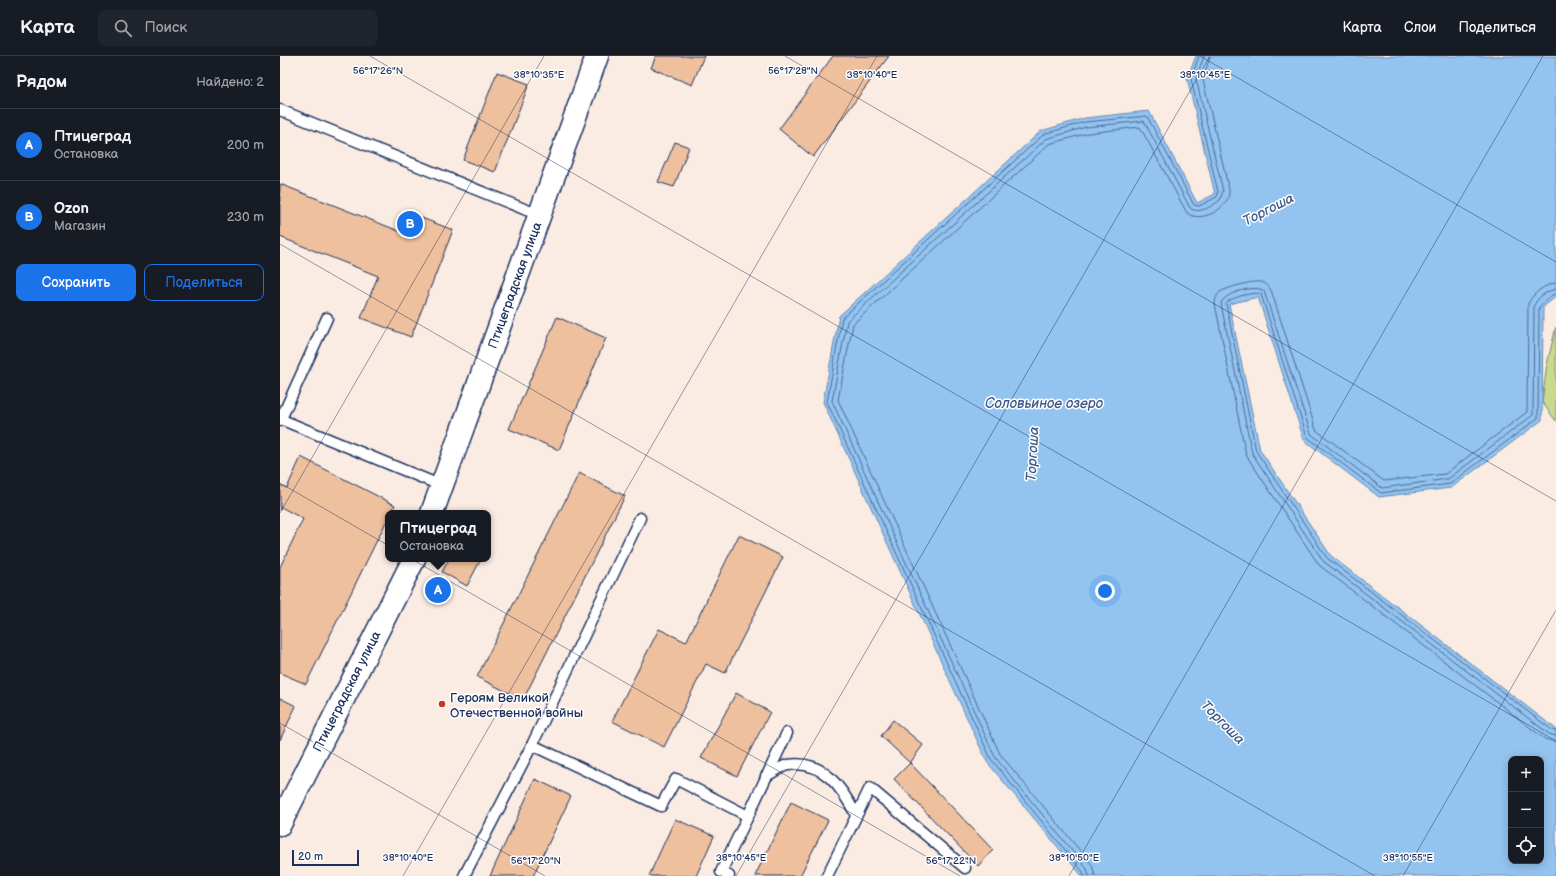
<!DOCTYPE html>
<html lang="ru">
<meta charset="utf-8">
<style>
body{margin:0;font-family:"Balsamiq Sans",sans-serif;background:#20242c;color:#f1f3f6}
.controls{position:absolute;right:12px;bottom:12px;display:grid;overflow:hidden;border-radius:8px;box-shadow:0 2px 10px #0003}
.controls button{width:36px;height:36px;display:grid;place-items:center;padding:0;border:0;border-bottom:1px solid #363941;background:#171b24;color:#f1f3f6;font:20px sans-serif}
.scale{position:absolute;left:12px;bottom:10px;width:67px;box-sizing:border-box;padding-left:4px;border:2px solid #1b2f5e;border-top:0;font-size:11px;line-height:14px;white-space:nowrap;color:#1b2f5e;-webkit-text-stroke:3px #fff;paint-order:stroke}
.you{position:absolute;left:825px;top:535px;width:14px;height:14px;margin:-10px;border:3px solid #fff;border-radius:50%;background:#1a73e8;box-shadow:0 0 0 6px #1a73e833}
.badge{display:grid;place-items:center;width:26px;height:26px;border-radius:50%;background:#1a73e8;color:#fff;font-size:13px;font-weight:700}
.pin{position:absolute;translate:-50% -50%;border:2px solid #fff;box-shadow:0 1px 4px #0006}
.popup{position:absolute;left:105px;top:454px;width:106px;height:52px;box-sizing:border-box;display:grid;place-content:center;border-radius:8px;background:#171b24;filter:drop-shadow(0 1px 3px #0005);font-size:13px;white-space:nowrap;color:#9ea1a6}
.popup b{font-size:15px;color:#f1f3f6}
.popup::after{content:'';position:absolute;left:50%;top:100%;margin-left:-8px;border:8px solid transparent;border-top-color:#171b24}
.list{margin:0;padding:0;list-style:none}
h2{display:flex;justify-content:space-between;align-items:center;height:52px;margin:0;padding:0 16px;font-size:17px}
h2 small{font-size:13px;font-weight:400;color:#9ea1a6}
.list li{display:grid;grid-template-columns:26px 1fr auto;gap:12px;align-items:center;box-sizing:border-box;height:72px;padding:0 16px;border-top:1px solid #363941}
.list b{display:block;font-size:15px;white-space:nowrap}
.list p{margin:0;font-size:13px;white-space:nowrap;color:#9ea1a6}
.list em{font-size:13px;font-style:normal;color:#9ea1a6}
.actions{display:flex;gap:8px;padding:12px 16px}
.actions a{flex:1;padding:9px 0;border:1px solid #1a73e8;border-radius:8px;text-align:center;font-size:14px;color:#1a73e8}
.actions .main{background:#1a73e8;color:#fff}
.icon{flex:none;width:22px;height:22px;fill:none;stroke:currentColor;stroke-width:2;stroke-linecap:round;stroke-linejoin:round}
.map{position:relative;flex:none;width:1276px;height:820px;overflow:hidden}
header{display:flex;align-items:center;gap:24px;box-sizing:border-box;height:56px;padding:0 20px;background:#171b24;border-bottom:1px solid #363941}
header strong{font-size:19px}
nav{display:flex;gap:22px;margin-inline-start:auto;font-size:14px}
.search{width:280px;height:36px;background:#20242c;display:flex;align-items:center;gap:10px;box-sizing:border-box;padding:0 14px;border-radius:8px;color:#9ea1a6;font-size:15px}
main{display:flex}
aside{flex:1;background:#171b24}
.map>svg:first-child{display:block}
</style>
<header>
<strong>Карта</strong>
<div class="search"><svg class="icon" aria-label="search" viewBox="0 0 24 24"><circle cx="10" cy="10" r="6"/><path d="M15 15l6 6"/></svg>Поиск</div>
<nav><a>Карта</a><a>Слои</a><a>Поделиться</a></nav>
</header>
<main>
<aside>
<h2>Рядом<small>Найдено: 2</small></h2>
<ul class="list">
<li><span class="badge">A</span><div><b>Птицеград</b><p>Остановка</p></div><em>200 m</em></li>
<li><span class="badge">B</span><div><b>Ozon</b><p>Магазин</p></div><em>230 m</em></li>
</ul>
<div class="actions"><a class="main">Сохранить</a><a>Поделиться</a></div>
</aside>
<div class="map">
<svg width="1276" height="820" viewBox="0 0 1276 820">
<rect width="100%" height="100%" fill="#faece2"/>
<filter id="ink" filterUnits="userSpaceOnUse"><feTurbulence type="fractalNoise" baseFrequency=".025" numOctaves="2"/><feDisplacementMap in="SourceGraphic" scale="8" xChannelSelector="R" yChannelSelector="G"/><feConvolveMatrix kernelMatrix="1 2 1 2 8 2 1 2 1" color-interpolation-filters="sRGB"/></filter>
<g filter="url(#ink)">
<polygon fill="#c9d98d" stroke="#728476" points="1276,271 1276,365 1262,346 1267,308"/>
<path fill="#93c3ef" stroke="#6388b5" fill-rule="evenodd" d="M916,0H1276V241L1263,251L1262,364L1171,432L1099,441L1024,384L978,241L949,248L980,394L1051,500L1276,673V820H802L707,706L543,346L559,260L761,75L805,62L869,55L917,147L935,138L907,22ZM1231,703H1261V805H1231Z"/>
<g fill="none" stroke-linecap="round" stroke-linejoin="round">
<g stroke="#4b6a98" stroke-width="1">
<path d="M1276,227C1265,228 1252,238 1248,248L1247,356L1165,418L1104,425L1036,374L992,237C990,232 987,227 981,226C974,224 946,232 940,236C937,239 935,243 935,248L966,399L1039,509L1265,683L1276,686"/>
<path d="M1276,233C1268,234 1256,242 1254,250L1253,359L1168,423L1102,432L1031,378L984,235C976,228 943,237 941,248L972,397L1043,505L1269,678L1276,680"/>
<path d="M1276,238L1272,239L1259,251L1258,362L1170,428L1101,437L1027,381L981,238C975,235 948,242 946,248L976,395L1047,502L1272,674L1276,675"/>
<polyline points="804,820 803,816 711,703 547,346 562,262 764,78 805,66 867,60 914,149 919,150 937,141 938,136 911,23 919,0"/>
<path d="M809,820L807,813L715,701L552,345L567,265L766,83L806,71L864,65L910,152C919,159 932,150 940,144L943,135L916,23L924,0"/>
<path d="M815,820L812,809L720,698L558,344L573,268L769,88L808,77L860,71L907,157C921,168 951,152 949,134L923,24L930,0"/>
</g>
</g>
<g fill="#eec09d" stroke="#1b2f5e">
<polygon points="376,0 424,0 412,29 371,12"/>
<polygon points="553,0 609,0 533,101 499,73"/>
<polygon points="217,16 249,28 215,116 183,104"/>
<polygon points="395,86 409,91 394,131 378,126"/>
<polygon points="0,128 119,175 126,156 173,174 131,281 81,262 98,220 0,181"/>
<polygon points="277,261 326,282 279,394 229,373"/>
<polygon points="21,401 115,449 111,457 108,457 108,462 26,628 0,617 0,511 23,463 1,451 0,454 0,429 7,432"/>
<polygon points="299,417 345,440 243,644 197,621"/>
<polygon points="459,479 503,501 445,617 426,608 384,691 332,665 379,573 406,586"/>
<polygon points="169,503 201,503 187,530 162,516"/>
<polygon points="456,637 490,656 457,720 421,702"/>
<polygon points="0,642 16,650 0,684"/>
<polygon points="613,664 643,689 630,707 601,680"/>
<polygon points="630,707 713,794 698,810 614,723"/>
<polygon points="255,723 291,740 253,820 210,820"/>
<polygon points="511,746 548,764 520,820 475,820"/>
<polygon points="395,763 434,780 416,820 369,820"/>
</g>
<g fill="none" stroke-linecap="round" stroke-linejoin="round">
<defs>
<g id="lane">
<polyline points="0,54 259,159"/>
<polyline points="0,363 162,430"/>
<polyline points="0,365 47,262"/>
<polyline points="252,689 381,750 396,723 468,760 441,816 449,820"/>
<path d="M486,720C493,717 501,710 508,709C543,703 562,732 576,759"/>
<polyline points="468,760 507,677"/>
<polyline points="184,820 252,689 360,462"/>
<polyline points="547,820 590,732 685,812"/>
</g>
<g id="secondary">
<polyline points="152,457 317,0"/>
<polyline points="0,768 134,503"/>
</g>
</defs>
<use href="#lane" stroke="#1b2f5e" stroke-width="13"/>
<use href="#secondary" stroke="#1b2f5e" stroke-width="25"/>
<use href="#lane" stroke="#fff" stroke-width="10"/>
<use href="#secondary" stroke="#fff" stroke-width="22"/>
</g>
</g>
<path fill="none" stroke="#1b2f5e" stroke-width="1" stroke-opacity="0.45" d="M90,0L1276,685M505,0L1276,445M920,0L1276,206M0,188L1095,820M0,427L680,820M0,457L264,0M0,667L265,820M123,820L597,0M456,820L930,0M789,820L1263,0M1123,820L1276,554"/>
<circle fill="#c8321e" stroke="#fff" stroke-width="1.5" cx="162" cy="648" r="4"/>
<g text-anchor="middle" stroke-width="3" stroke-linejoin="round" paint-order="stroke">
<g font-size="13" fill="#1b2f5e" stroke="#fff">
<text transform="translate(234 229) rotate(-70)" y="5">Птицеградская улица</text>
<text transform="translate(66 635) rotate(-63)" y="5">Птицеградская улица</text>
</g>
<g font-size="13" fill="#1b2f5e" stroke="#fff" text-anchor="start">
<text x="170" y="646">Героям Великой<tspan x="170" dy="15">Отечественной войны</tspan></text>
</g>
<g font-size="14" font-style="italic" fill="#3f5b8a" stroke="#fff">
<text transform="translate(988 153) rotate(-27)" y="5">Торгоша</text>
<text x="764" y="352">Соловьиное озеро</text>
<text transform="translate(752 398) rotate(-87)" y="5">Торгоша</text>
<text transform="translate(943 666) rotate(45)" y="5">Торгоша</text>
</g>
</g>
<g font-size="10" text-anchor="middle" fill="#1b2f5e" stroke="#fff" stroke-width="3" stroke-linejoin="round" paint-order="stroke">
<text x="98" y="18">56°17'26"N</text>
<text x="513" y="18">56°17'28"N</text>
<text x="259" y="22">38°10'35"E</text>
<text x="592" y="22">38°10'40"E</text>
<text x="925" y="22">38°10'45"E</text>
<text x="128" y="805">38°10'40"E</text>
<text x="461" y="805">38°10'45"E</text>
<text x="794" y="805">38°10'50"E</text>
<text x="1128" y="805">38°10'55"E</text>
<text x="256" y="808">56°17'20"N</text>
<text x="671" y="808">56°17'22"N</text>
</g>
</svg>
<div class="controls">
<button>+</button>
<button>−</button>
<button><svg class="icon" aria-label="locate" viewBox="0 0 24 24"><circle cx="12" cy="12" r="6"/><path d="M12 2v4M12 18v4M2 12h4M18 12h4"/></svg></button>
</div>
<div class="scale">20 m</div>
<div class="you"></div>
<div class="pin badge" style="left:158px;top:534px">A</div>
<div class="popup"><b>Птицеград</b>Остановка</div>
<div class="pin badge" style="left:130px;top:168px">B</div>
</div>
</main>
